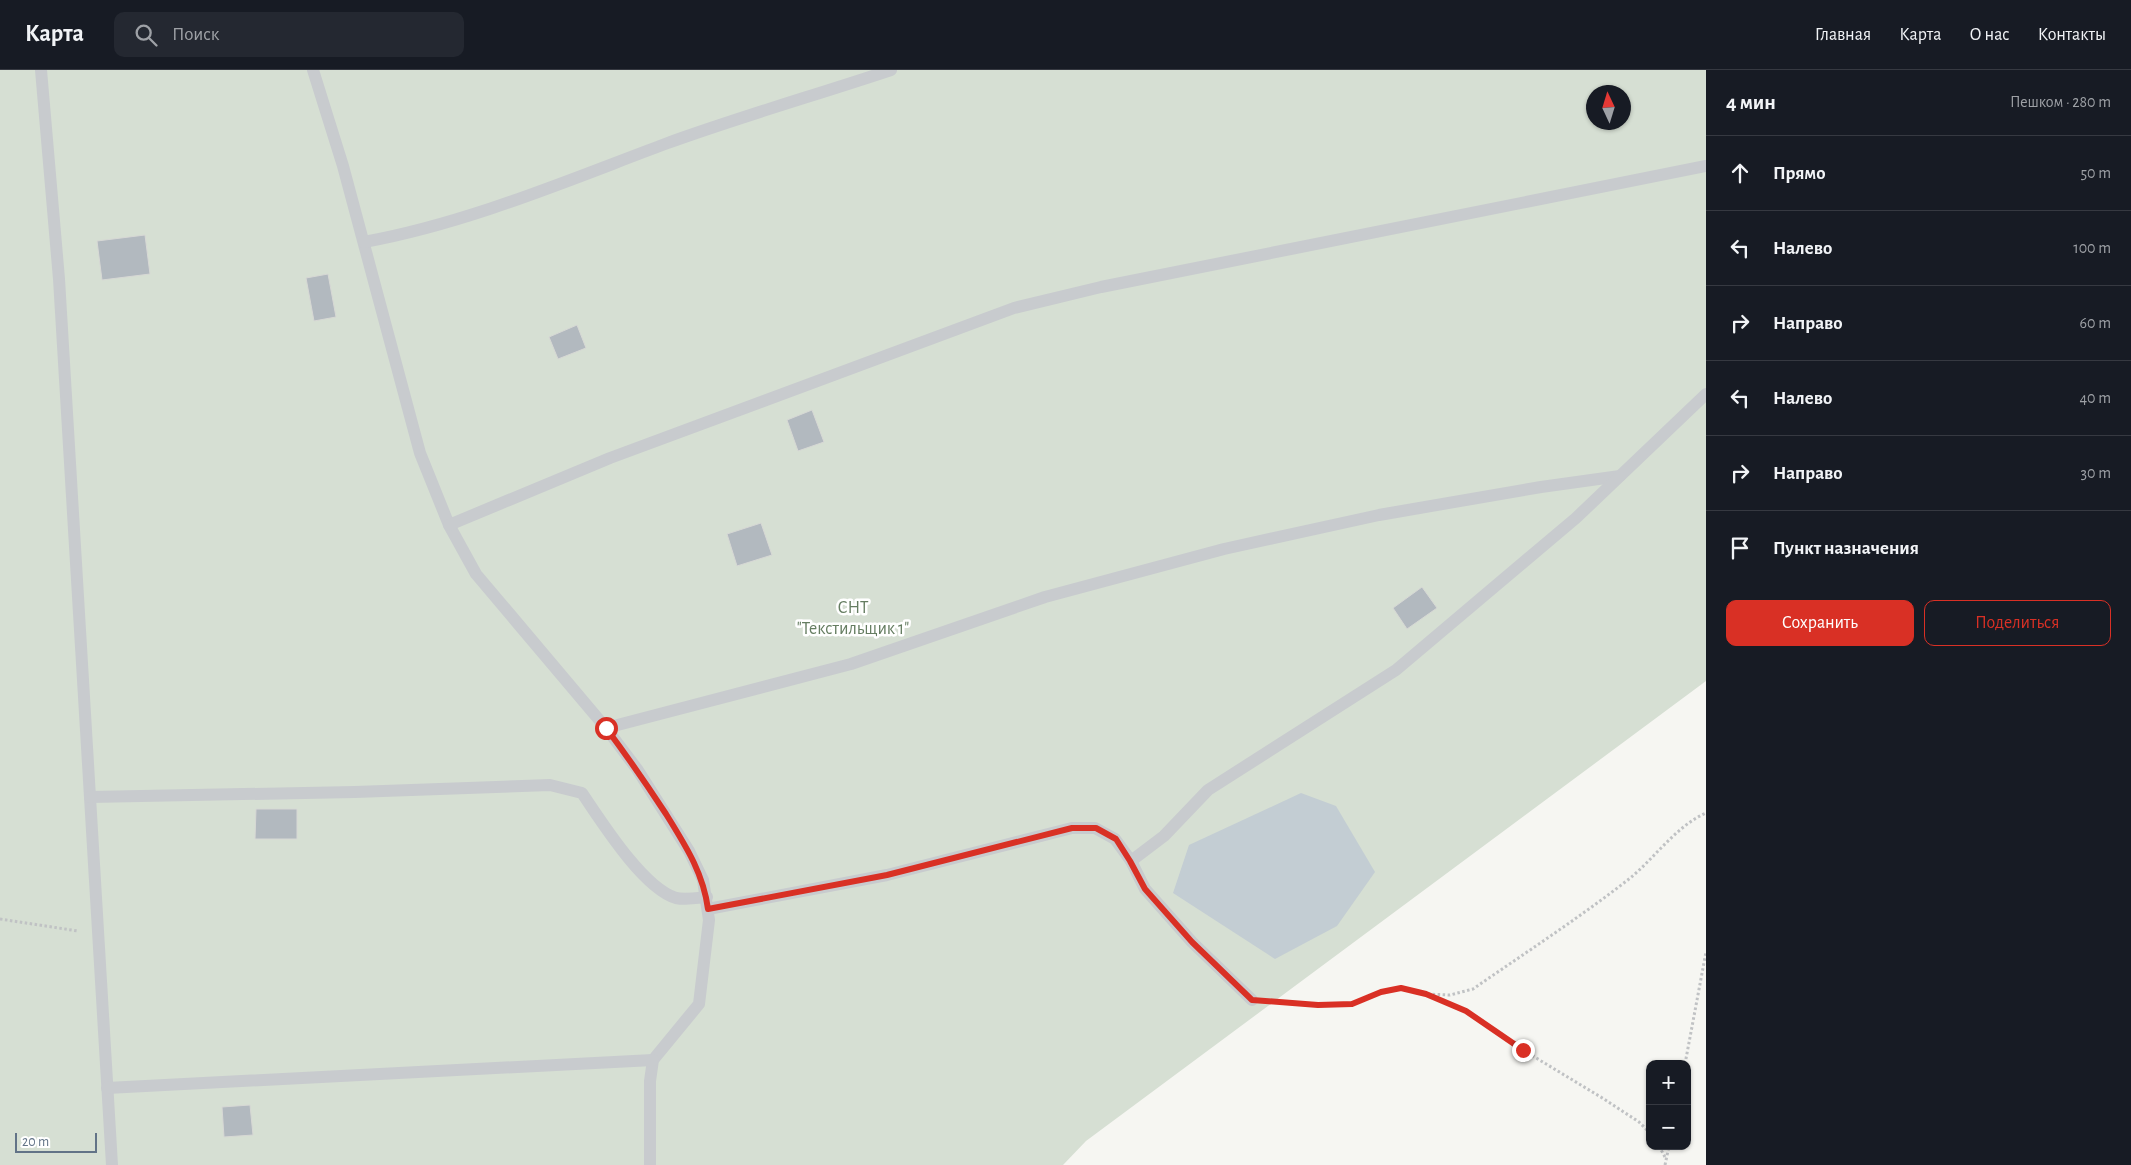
<!DOCTYPE html>
<html lang="ru">
<meta charset="utf-8">
<style>
body{margin:0;font-family:"Alegreya Sans",sans-serif;background:#242831;color:#f1f3f6}
.controls{position:absolute;right:15px;bottom:15px;display:grid;overflow:hidden;border-radius:10px;box-shadow:0 1px 4px #0004}
.controls button{width:45px;height:45px;display:grid;place-items:center;padding:0;border:0;border-bottom:1px solid #363941;background:#171b24;color:#f1f3f6;font:25px sans-serif}
.compass{position:absolute;left:1586px;top:15px;width:45px;height:45px;border-radius:50%;background:#171b24;box-shadow:0 1px 4px #0004;rotate:356deg}
.scale{position:absolute;left:15px;bottom:12px;width:82px;box-sizing:border-box;padding-left:5px;border:2px solid #627387;border-top:0;font-size:14px;line-height:18px;white-space:nowrap;color:#627387;-webkit-text-stroke:4px #fff;paint-order:stroke}
.stop{position:absolute;width:15px;height:15px;margin:-11px;border:4px solid #d93025;border-radius:50%;background:#fff}
.stop.end{background:#d93025;border-color:#fff;box-shadow:0 1px 5px #0008}
.list{margin:0;padding:0;list-style:none}
h2{display:flex;justify-content:space-between;align-items:center;height:65px;margin:0;padding:0 20px;font-size:21px}
h2 small{font-size:16px;font-weight:400;color:#9ea1a6}
.list li{display:grid;grid-template-columns:32px 1fr auto;gap:15px;align-items:center;box-sizing:border-box;height:75px;padding:0 20px;border-top:1px solid #363941}
.list b{display:block;font-size:19px;white-space:nowrap}
.list em{font-size:16px;font-style:normal;color:#9ea1a6}
.actions{display:flex;gap:10px;padding:15px 20px}
.actions a{flex:1;padding:11px 0;border:1px solid #d93025;border-radius:10px;text-align:center;font-size:18px;color:#d93025}
.actions .main{background:#d93025;color:#fff}
.icon{flex:none;width:28px;height:28px;fill:none;stroke:currentColor;stroke-width:2;stroke-linecap:round;stroke-linejoin:round}
.map{position:relative;flex:none;width:1706px;height:1095px;overflow:hidden}
header{display:flex;align-items:center;gap:30px;box-sizing:border-box;height:70px;padding:0 25px;background:#171b24;border-bottom:1px solid #363941}
header strong{font-size:24px}
nav{display:flex;gap:28px;margin-inline-start:auto;font-size:18px}
.search{width:350px;height:45px;background:#242831;display:flex;align-items:center;gap:12px;box-sizing:border-box;padding:0 18px;border-radius:10px;color:#9ea1a6;font-size:19px}
main{display:flex}
aside{flex:1;background:#171b24}
.map>svg:first-child{display:block}
</style>
<header>
<strong>Карта</strong>
<div class="search"><svg class="icon" aria-label="search" viewBox="0 0 24 24"><circle cx="10" cy="10" r="6"/><path d="M15 15l6 6"/></svg>Поиск</div>
<nav><a>Главная</a><a>Карта</a><a>О нас</a><a>Контакты</a></nav>
</header>
<main>
<div class="map">
<svg width="1706" height="1095" viewBox="0 0 1706 1095">
<rect width="100%" height="100%" fill="#f6f6f2"/>
<path fill="#d6dfd3" fill-rule="evenodd" d="M0,0H1706V611L1086,1071L1063,1095H0ZM1594,22H1624V52H1594Z"/>
<polygon fill="#c3cdd3" points="1301,723 1336,736 1375,802 1337,856 1275,889 1173,823 1189,775"/>
<g fill="#b2b9bf" stroke="#d7d8d5">
<polygon points="145,165 150,204 102,210 97,171"/>
<polygon points="328,204 336,247 314,251 306,208"/>
<polygon points="577,255 586,278 558,289 549,267"/>
<polygon points="812,340 824,372 798,381 787,350"/>
<polygon points="761,453 772,485 737,496 727,464"/>
<polygon points="1422,517 1437,538 1407,559 1393,538"/>
<polygon points="256,739 297,739 297,769 255,769"/>
<polygon points="250,1035 253,1065 224,1067 222,1037"/>
</g>
<g fill="none" stroke-linecap="round" stroke-linejoin="round">
<g stroke="#c0c2c4" stroke-width="3" stroke-dasharray="2.5 2.5" stroke-linecap="butt">
<polyline points="0,849 78,861"/>
<polyline points="1429,925 1466,941 1523,980 1604,1029 1639,1052 1650,1063"/>
<path d="M1271,931L1318,935L1352,933L1381,922L1401,918L1426,924L1450,925L1473,919C1525,883 1579,848 1629,809C1654,789 1676,756 1706,743"/>
<polyline points="1685,994 1706,882"/>
<polyline points="1659,1076 1666,1089"/>
<polyline points="1665,1095 1669,1076"/>
</g>
<g stroke="#c8cbce" stroke-width="12">
<polyline points="41,0 59,209 112,1095"/>
<polyline points="313,0 343,96 420,383 449,455 476,504 606,658 637,699 689,781 703,810 709,850 699,934 653,990 650,1011 650,1095"/>
<path d="M364,172C468,153 566,111 665,74C739,47 816,25 891,0"/>
<polyline points="449,455 610,388 1014,238 1101,217 1706,96"/>
<polyline points="606,658 851,594 1045,527 1224,479 1379,445 1541,417 1620,406"/>
<path d="M90,727L355,722L550,715L582,723C601,751 643,818 676,828C686,830 697,828 707,827"/>
<polyline points="1131,791 1164,766 1208,720 1396,600 1576,448 1706,324"/>
<polyline points="708,839 887,805 1072,758 1095,758 1115,769 1131,791 1145,819 1192,872 1252,930"/>
<polyline points="107,1018 653,990"/>
</g>
</g>
<g fill="none" stroke-linecap="round" stroke-linejoin="round">
<path stroke="#d93025" stroke-width="6" d="M606,658C627,686 647,715 666,744C685,775 703,802 708,839L887,805L1072,758H1096L1116,769L1130,791L1145,819L1192,872L1252,930L1318,935L1352,934L1381,922L1401,918L1426,924L1466,941L1523,980"/>
</g>
<g text-anchor="middle" stroke-width="5" stroke-linejoin="round" paint-order="stroke">
<g font-size="18" fill="#657d61" stroke="#fff">
<text x="853" y="543">СНТ<tspan x="853" dy="21">"Текстильщик 1"</tspan></text>
</g>
</g>
</svg>
<div class="controls">
<button>+</button>
<button>−</button>
</div>
<svg class="compass" viewBox="-18 -18 36 36"><path d="M0-13l5 13h-10z" fill="#e53935"/><path d="M0 13l5-13h-10z" fill="#9ea1a6"/></svg>
<div class="scale">20 m</div>
<div class="stop" style="left:606px;top:658px"></div>
<div class="stop end" style="left:1523px;top:980px"></div>
</div>
<aside>
<h2>4 мин<small>Пешком · 280 m</small></h2>
<ul class="list">
<li><svg class="icon" aria-label="ahead" viewBox="0 0 24 24"><path d="M12 20V5M6 11l6-6 6 6"/></svg><div><b>Прямо</b></div><em>50 m</em></li>
<li><svg class="icon" aria-label="left" viewBox="0 0 24 24"><path d="M17 20v-9H6M10 6l-5 5 5 5"/></svg><div><b>Налево</b></div><em>100 m</em></li>
<li><svg class="icon" aria-label="right" viewBox="0 0 24 24"><path d="M7 20v-9h11M14 6l5 5-5 5"/></svg><div><b>Направо</b></div><em>60 m</em></li>
<li><svg class="icon" aria-label="left" viewBox="0 0 24 24"><path d="M17 20v-9H6M10 6l-5 5 5 5"/></svg><div><b>Налево</b></div><em>40 m</em></li>
<li><svg class="icon" aria-label="right" viewBox="0 0 24 24"><path d="M7 20v-9h11M14 6l5 5-5 5"/></svg><div><b>Направо</b></div><em>30 m</em></li>
<li><svg class="icon" aria-label="arrive" viewBox="0 0 24 24"><path d="M6 21V4h12l-3 4 3 4H6"/></svg><div><b>Пункт назначения</b></div></li>
</ul>
<div class="actions"><a class="main">Сохранить</a><a>Поделиться</a></div>
</aside>
</main>
